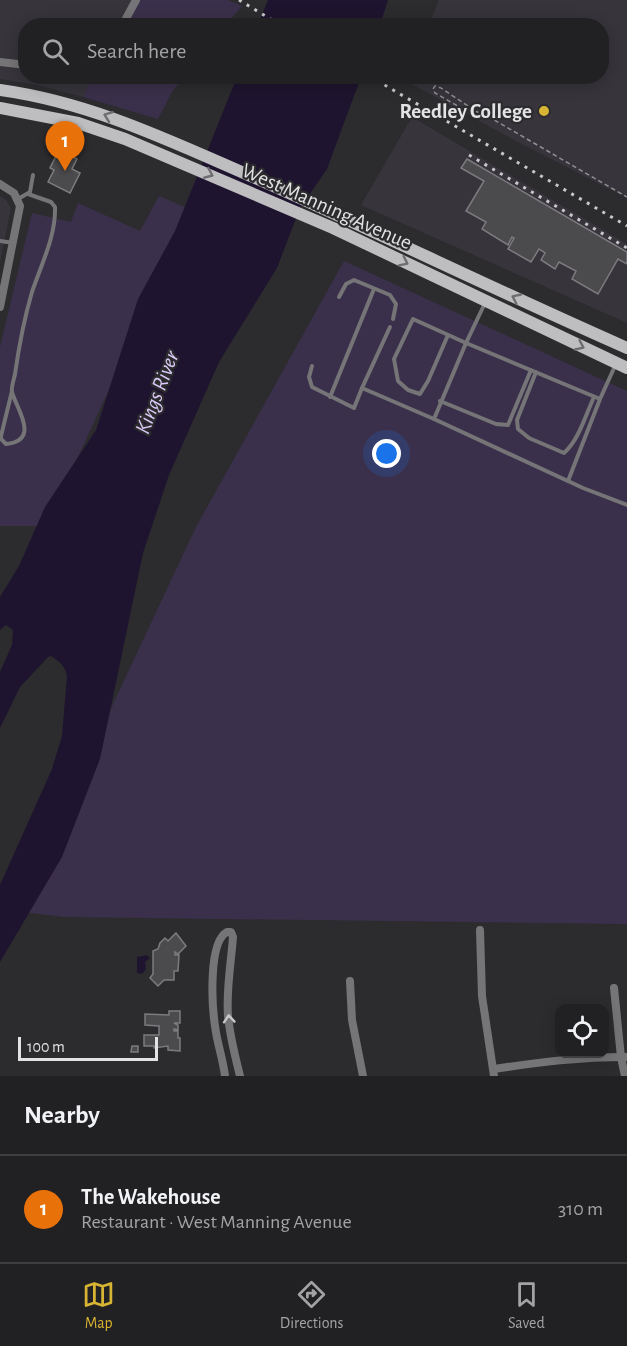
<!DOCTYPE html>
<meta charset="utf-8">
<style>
body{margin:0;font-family:"Alegreya Sans",sans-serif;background:#29282a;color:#f1f3f6}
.controls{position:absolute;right:18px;bottom:18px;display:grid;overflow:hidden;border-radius:12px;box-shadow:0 3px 15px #0003}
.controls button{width:54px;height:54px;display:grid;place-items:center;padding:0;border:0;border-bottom:2px solid #3e3e40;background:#212022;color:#f1f3f6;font:30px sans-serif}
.scale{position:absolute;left:18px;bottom:15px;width:140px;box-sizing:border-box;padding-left:6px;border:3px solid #e3e2e4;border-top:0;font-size:16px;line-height:21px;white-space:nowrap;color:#e3e2e4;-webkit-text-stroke:4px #2c2b2e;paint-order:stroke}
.you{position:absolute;left:387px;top:454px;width:21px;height:21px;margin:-15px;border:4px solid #fff;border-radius:50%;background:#1a73e8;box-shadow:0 0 0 9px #1a73e833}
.badge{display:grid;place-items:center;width:39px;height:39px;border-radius:50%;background:#d8b434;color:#fff;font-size:20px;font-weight:700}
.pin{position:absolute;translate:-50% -50px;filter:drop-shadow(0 2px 3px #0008)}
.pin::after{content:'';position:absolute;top:32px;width:21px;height:18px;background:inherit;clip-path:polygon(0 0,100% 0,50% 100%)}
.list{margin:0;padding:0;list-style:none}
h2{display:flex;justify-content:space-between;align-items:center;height:78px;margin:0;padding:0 24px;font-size:26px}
h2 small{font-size:20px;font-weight:400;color:#a2a3a5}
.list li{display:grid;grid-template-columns:39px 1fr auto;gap:18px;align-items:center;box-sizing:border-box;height:108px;padding:0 24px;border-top:2px solid #3e3e40}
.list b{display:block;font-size:22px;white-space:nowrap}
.list p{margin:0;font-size:20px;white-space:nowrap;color:#a2a3a5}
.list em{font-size:20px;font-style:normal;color:#a2a3a5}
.icon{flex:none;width:33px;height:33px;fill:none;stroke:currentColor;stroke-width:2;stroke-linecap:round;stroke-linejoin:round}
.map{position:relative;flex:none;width:627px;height:1076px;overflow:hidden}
.search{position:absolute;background:#212022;box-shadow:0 3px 15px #0003;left:18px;right:18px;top:18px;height:66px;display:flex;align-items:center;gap:15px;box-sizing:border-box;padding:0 21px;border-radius:24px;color:#a2a3a5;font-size:22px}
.sheet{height:186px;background:#212022}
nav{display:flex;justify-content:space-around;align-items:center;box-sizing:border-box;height:84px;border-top:2px solid #3e3e40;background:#212022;font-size:16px;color:#a2a3a5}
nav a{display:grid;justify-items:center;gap:3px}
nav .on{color:#d8b434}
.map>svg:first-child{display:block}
</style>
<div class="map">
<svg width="627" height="1076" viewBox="0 0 627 1076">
<rect width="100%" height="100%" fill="#2c2b2e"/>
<g fill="#37343c">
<polygon points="0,0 132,0 119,25 26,26 26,76 93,77 83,97 37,85 0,79"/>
<polygon points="439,0 627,0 627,198 514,140 406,81 408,76 602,76 602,26 429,25"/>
<polygon points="412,117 627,244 627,323 361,205"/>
<polygon points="0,196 6,200 11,208 0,263"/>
</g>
<g fill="#3b304b">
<polygon points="132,0 228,0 242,6 226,25 119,26"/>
<polygon points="93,77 93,76 184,77 172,92 158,119 83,97"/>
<polygon points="159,196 192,210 46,526 0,526 0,347 32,213 71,222 78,203 140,231"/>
<polygon points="344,261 627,391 627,924 64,917 16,911 196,527"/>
</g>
<g fill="#1f142f">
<polygon points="268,0 388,0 380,25 258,25"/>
<path d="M237,77H361L327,169L300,208L277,268L219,362L169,475L143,553L100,759L62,857L0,962V885L52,769L62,736L67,676C65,666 60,662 51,656L48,657L20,687L0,728V672L12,645L13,630L6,625L0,630V597L19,566L45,507L96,430L138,299L175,231Z"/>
<polygon points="147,955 150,958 145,962 146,969 142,974 137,973 137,957"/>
</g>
<g fill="#4b4a4d" stroke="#7d7b7f" stroke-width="1.5">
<polygon points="59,150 77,159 72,169 80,173 70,193 48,182 54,170 50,168"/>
<polygon points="467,159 627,252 627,264 618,259 598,294 572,279 576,271 559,262 555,269 541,260 545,253 539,249 531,262 508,249 514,238 512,237 508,245 482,229 486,222 466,211 484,181 461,168"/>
<polygon points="176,933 186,946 178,954 175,952 175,955 179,955 178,971 174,971 174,980 164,980 158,986 150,978 153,974 153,951 158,949 160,943 165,938 168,941"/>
<polygon points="169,1011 180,1011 180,1023 174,1023 178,1025 178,1030 174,1029 174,1031 178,1031 178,1038 180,1038 180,1051 168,1050 168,1046 154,1048 154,1046 144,1046 144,1035 159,1035 159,1026 145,1025 145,1014 169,1015"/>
<polygon points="132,1046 138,1046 138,1052 131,1052"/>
</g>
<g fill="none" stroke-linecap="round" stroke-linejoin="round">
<polyline stroke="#908f91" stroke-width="1.5" stroke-dasharray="4.5 3" stroke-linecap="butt" points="474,110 441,88 435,86 433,89 435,93 461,108 482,113 627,197"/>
<g stroke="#757476" stroke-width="4">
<polyline points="18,199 30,192 33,175"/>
<polyline points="0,241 14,243"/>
<polyline points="339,297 346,284 354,280 390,295 396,304 393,319"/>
<polyline points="390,327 362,388 434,419"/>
<polyline points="448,335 428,381 420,394 408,390 398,381 394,359 413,319 466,343 485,303"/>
<polyline points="312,366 309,377 312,387 354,408 362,388"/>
<polyline points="615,366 600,399 466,343 434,419 583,488 627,505"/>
<path d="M536,372L517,420L518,429L529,438L564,453C579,440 586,414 594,397"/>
<path d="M12,391L1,436V439L6,444C42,441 15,406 12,392C11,387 14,379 15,374C19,346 24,319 32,292C41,265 56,236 55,207L51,202L28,194"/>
<polyline points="330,397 374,289"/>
<polyline points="440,401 496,424 508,425 531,370"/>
<polyline points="568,481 600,399"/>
</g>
<g stroke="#757476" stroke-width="8">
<polyline points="122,26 136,0"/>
<polyline points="0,62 26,65"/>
<polyline points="0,184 14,193 20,206 0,307"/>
<polyline points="480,930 482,996 494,1076"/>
<polyline points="350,981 352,1020 363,1076"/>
<polyline points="614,988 621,1057 625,1076"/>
<path d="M494,1069C540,1062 580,1057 627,1057"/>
<path d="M225,1076C223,1059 217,1043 215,1026C212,1006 208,942 227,932H231L233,937C231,964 226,990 228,1016C230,1037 235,1056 240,1076"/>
</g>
<g stroke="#bebdc0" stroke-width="12">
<path d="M0,90C94,103 174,143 260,180C383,235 504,294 627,348"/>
<polyline points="0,108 78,123 125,139 333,228 627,368"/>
</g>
<g stroke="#c8c7c9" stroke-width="3" stroke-dasharray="3 6" stroke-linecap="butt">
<polyline points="239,0 282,26"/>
<polyline points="369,76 627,226"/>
<polyline points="469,155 627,248"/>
</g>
</g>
<defs><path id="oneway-chevron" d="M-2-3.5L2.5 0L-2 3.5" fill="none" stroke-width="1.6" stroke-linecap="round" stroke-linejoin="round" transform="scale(1.5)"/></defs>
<g stroke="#6e6d70">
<use href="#oneway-chevron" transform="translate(108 116) rotate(-160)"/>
<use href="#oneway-chevron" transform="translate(209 174) rotate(23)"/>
<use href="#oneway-chevron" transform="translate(404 262) rotate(26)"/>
<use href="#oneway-chevron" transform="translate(516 298) rotate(-155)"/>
<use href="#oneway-chevron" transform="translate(580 346) rotate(25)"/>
</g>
<use stroke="#c8c6c8" href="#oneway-chevron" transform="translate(229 1019) rotate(-94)"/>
<circle fill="#d8b434" stroke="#2c2b2e" stroke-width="2" cx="544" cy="111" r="6"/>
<g text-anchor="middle" stroke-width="4.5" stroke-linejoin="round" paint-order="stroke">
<g font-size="21" font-weight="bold" fill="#e3e2e4" stroke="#2c2b2e" text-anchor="end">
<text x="532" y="118">Reedley College</text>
</g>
<g font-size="21" fill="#e3e2e4" stroke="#2c2b2e">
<text transform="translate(327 206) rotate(24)" y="7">West Manning Avenue</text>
</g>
<g font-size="22" font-style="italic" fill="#dbcaf8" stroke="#2c2b2e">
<text transform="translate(156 392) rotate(-69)" y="8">Kings River</text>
</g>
</g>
</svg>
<div class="controls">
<button><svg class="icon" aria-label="locate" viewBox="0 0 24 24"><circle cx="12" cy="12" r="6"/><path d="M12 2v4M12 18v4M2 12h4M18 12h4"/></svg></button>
</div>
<div class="scale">100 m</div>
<div class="you"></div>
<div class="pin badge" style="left:65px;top:171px;background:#e8710a">1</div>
<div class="search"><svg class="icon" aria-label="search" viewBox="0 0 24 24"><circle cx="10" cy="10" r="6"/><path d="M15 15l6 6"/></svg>Search here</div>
</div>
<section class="sheet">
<h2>Nearby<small></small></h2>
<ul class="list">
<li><span class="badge" style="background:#e8710a">1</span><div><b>The Wakehouse</b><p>Restaurant · West Manning Avenue</p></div><em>310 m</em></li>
</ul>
</section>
<nav>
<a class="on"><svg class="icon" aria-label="map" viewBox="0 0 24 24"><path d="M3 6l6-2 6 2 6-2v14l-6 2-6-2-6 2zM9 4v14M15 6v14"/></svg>Map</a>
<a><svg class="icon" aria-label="directions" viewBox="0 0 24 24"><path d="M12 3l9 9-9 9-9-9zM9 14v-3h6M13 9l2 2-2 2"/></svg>Directions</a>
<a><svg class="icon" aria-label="saved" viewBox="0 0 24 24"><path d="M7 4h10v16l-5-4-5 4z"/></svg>Saved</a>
</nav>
